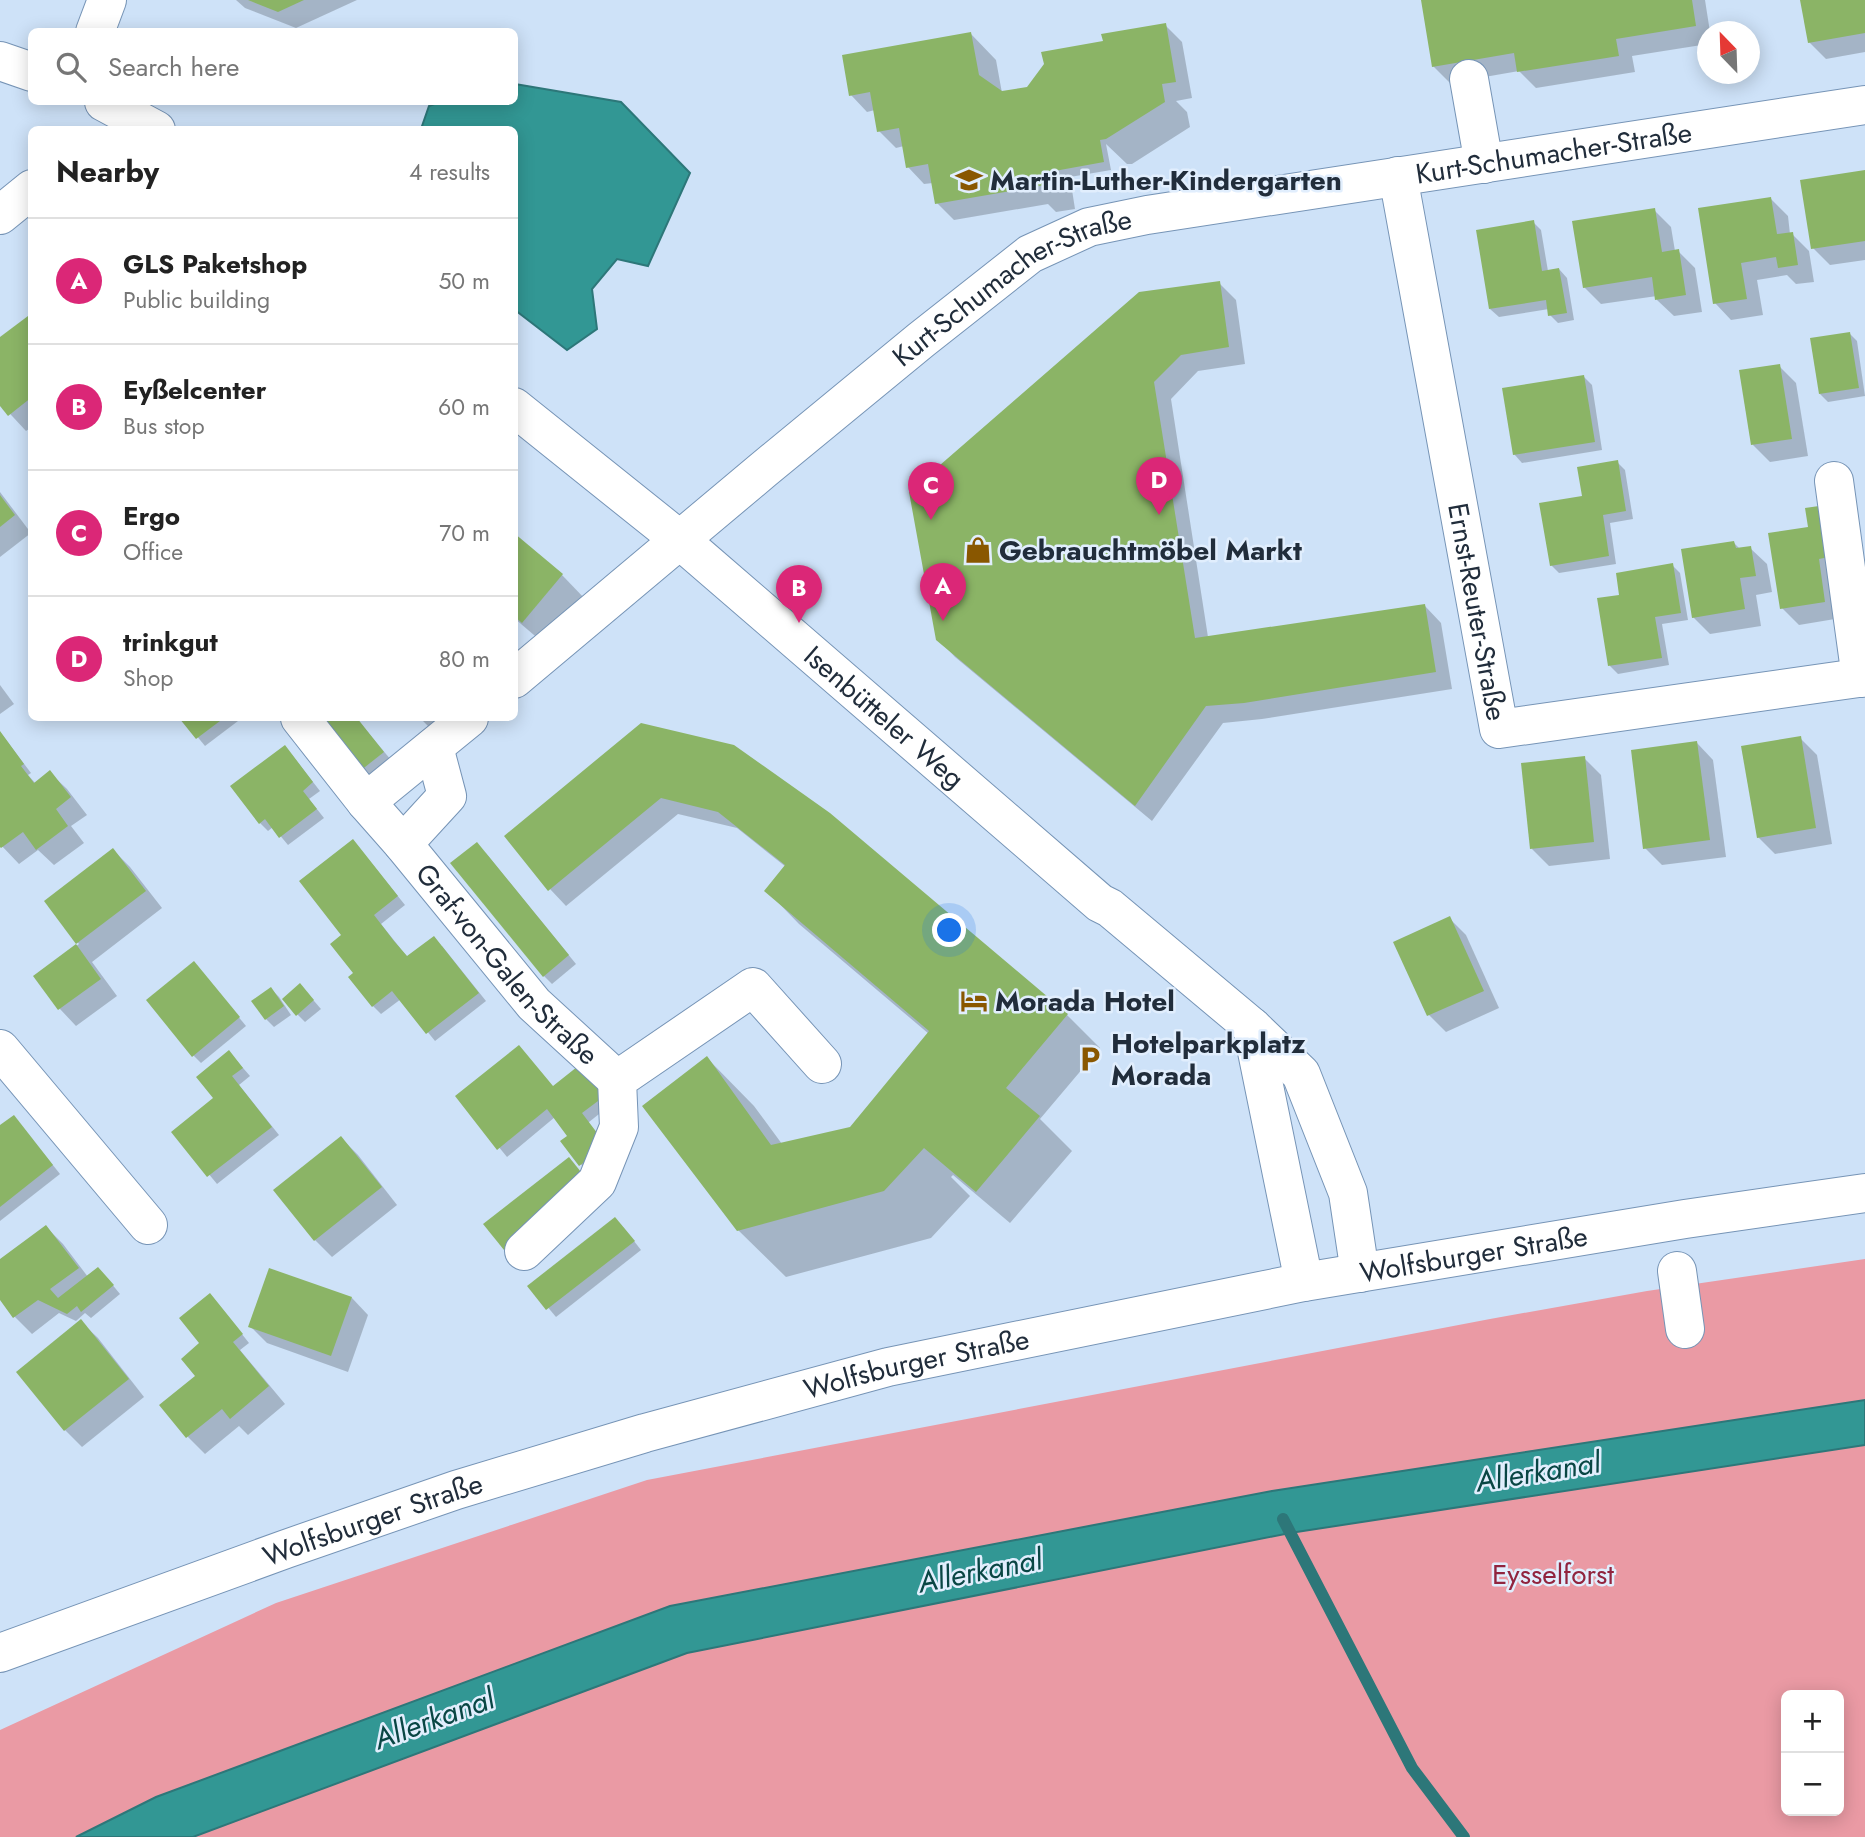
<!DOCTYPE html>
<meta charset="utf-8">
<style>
body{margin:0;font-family:Jost,sans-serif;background:#f2f2f2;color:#222}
.controls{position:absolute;right:21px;bottom:21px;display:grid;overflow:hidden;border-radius:10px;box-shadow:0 4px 18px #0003}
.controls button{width:63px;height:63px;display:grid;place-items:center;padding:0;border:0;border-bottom:2px solid #e0e0e0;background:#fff;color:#222;font:35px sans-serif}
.compass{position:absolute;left:1697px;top:21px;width:63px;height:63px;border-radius:50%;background:#fff;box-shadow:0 4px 18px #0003;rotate:337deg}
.you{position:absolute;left:950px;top:931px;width:24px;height:24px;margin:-18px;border:5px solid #fff;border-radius:50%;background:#1a73e8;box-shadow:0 0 0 10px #1a73e833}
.badge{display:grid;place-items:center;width:46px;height:46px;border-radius:50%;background:#db2777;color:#fff;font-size:23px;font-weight:700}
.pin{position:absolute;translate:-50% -58px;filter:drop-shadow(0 2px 4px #0008)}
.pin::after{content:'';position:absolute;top:37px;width:24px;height:21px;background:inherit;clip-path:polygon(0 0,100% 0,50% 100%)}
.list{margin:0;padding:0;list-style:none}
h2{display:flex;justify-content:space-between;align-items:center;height:91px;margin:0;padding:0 28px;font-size:30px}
h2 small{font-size:23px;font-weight:400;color:#767676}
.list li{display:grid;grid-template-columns:46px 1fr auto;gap:21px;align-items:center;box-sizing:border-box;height:126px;padding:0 28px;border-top:2px solid #e0e0e0}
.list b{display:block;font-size:26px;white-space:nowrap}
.list p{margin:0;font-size:23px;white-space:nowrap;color:#767676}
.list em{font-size:23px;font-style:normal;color:#767676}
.icon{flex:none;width:38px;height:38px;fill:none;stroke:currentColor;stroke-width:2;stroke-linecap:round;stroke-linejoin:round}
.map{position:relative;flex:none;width:1865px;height:1837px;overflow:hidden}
.search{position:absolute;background:#fff;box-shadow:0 4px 18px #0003;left:28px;top:28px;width:490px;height:77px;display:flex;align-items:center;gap:18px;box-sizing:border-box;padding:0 24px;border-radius:10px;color:#767676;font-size:26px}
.panel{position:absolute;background:#fff;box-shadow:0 4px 18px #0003;left:28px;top:126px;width:490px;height:595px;border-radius:10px}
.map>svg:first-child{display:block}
</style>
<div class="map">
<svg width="1865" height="1837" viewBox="0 0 1865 1837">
<rect width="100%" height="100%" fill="#cee2f8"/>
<path fill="#ea9aa4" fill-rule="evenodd" d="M1865,1259V1837H0V1730L276,1603L647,1480L1490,1319L1647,1291ZM1786,1695H1839V1811H1786Z"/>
<g fill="#329794" stroke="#2d7779" stroke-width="2">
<polygon points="515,84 621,102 690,173 648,266 617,259 592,289 597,329 567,350 515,310 514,130 421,129 429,106 440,102 514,102"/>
<polygon points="1865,1400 1865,1445 1290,1533 687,1653 193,1837 76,1837 156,1797 670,1606 1272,1491"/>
</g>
<g fill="#0003">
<polygon points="236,0 357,0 296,28 245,8"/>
<polygon points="1423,0 1705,0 1710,32 1708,32 1708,44 1632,56 1635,72 1536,88 1519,71 1450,83 1433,66"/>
<polygon points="1802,0 1865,0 1865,52 1826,59 1809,42"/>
<polygon points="1165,25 1182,42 1192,98 1176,101 1187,112 1190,127 1132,164 1127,164 1106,144 1111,170 1070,177 1075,209 1056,212 1048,204 954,220 937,203 933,183 924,184 908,167 904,146 896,148 879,131 875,110 867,112 851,95 971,34 996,60 1002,93 1029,88 1105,43"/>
<polygon points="1865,172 1865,260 1830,265 1813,248"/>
<polygon points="1771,199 1788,216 1790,234 1792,234 1809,251 1814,282 1796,284 1787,275 1757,280 1763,315 1731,320 1715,303"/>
<polygon points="1654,210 1671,227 1675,251 1678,251 1695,268 1702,312 1674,316 1657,300 1657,296 1601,304 1584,287"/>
<polygon points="1533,222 1541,230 1548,271 1559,269 1567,278 1574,320 1558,323 1550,315 1549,309 1499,317 1490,309"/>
<polygon points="1219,283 1236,300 1245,364 1198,371 1171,399 1208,637 1425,606 1441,623 1452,689 1262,719 1223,723 1152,821 955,657 938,639"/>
<polygon points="32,315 32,427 26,431 0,403 0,339"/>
<polygon points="1849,333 1857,341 1865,396 1828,402 1820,394"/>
<polygon points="1779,366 1796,383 1808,456 1770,462 1753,445"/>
<polygon points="1584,377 1592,385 1602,450 1522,463 1514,454"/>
<polygon points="1617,462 1625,470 1633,519 1610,523 1616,564 1559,573 1551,565 1584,497"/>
<polygon points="0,492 31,533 0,557"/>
<polygon points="1810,528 1850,573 1841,618 1799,625 1782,608"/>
<polygon points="514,535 562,575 587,601 548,647 514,618"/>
<polygon points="1734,543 1740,549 1750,548 1767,564 1772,592 1756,595 1761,626 1710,634 1693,617"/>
<polygon points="1672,565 1680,573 1688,620 1662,624 1669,665 1618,674 1610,666 1621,596"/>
<polygon points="0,685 14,704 0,714"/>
<polygon points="182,718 242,718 205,746"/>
<polygon points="320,718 356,718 391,760 370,777"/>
<polygon points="420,718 446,718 431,729"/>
<polygon points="642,725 1067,1015 1100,1048 1040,1119 1072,1151 1010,1223 953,1175 951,1177 970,1196 931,1238 786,1277 738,1230 707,1058 754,1106 782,1144 851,1128 929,1034 799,924 766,890 786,867 737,828 678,814 566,906 550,889"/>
<polygon points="0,732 31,773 28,775 36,784 50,773 67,789 87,815 71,826 84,843 54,865 38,850 19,864 0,844"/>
<polygon points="1800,738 1817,755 1832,844 1775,854 1758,837"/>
<polygon points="1697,743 1713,760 1726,857 1662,865 1645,848"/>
<polygon points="292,755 320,791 309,799 324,818 288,845 273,827 268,831 260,823 232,786"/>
<polygon points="1584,758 1601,775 1610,859 1549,866 1532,849"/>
<polygon points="360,849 405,905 381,924 408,958 442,946 486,1001 435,1041 401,999 381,1014 373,1006 356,973 343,935"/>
<polygon points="113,850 130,867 162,908 92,962 117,996 76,1026 60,1009 35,976 79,944 46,902"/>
<polygon points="485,852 576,964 552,984 544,976"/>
<polygon points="1449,918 1466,935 1499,1008 1446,1032 1429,1015 1396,943"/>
<polygon points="201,971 246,1026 201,1063 193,1055"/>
<polygon points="271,989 279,997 291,1015 274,1027 266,1019"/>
<polygon points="308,994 321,1009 305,1022 297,1014"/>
<polygon points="237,1061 250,1076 239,1085 279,1135 217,1184 174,1132 215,1099"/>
<polygon points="553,1088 613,1103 589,1122 588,1173 562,1141 570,1136 555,1117 507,1157 457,1096"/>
<polygon points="21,1125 60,1174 0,1221 0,1127"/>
<polygon points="341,1138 358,1155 397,1205 332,1257 315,1240"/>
<polygon points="46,1227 63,1244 88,1277 106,1277 120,1294 91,1318 85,1313 76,1321 59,1313 32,1334 15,1317 0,1298 0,1262"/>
<polygon points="623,1227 641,1250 556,1317 530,1286"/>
<polygon points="352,1298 368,1315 348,1372 267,1343 250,1326"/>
<polygon points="218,1304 249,1343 240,1350 285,1404 248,1435 239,1426 205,1454 188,1437 161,1405 197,1376"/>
<polygon points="81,1322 98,1338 144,1397 82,1447 65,1430"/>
</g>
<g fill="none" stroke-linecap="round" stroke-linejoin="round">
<polyline stroke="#2d7779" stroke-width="12" points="1283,1519 1412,1768 1464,1837"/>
</g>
<g fill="#8bb466">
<polygon points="248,0 304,0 278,12"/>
<polygon points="1421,0 1692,0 1696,26 1616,39 1619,56 1517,72 1514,53 1432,67"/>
<polygon points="1800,0 1865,0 1865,33 1808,43"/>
<polygon points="1166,23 1176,82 1162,84 1165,102 1106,139 1100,140 1104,162 1049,172 1051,184 935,204 928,164 906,168 899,128 877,132 870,92 849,96 842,55 971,32 979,75 1002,91 1027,87 1044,64 1041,52 1103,41 1101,34"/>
<polygon points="1865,170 1865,241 1811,249 1800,180"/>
<polygon points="1771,197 1777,234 1793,232 1798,265 1778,268 1776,257 1741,263 1747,299 1713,304 1698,208"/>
<polygon points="1655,208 1662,252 1679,249 1686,295 1655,300 1652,277 1583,288 1572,221"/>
<polygon points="1534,220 1542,271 1559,268 1567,313 1548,316 1546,300 1489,309 1476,230"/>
<polygon points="1220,281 1229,347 1181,355 1154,382 1195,638 1425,604 1436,672 1244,703 1206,706 1135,806 936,640 909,492 1139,292"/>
<polygon points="32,313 32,397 8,416 0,406 0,337"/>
<polygon points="1850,332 1859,388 1819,394 1810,338"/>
<polygon points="1780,364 1792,439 1751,445 1739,370"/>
<polygon points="1584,375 1595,442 1513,455 1502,388"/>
<polygon points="1618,460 1626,511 1603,515 1609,556 1550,566 1539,503 1582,496 1577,467"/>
<polygon points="0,495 15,515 0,527"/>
<polygon points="1826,505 1834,556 1819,559 1825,602 1780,609 1768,533 1808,527 1805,508"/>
<polygon points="514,533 563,574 522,623 514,616"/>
<polygon points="1734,541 1736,548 1751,546 1756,576 1740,578 1745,609 1692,618 1681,549"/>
<polygon points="1673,563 1681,613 1655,617 1662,658 1608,666 1597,598 1619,595 1616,573"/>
<polygon points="179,718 224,718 196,739"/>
<polygon points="318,718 357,718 384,752 360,771"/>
<polygon points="641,723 734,745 830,813 1068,1014 1006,1088 1040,1116 976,1192 924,1148 884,1191 737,1231 642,1106 707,1056 771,1145 850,1127 929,1031 764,891 785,865 718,812 661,798 548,891 504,836"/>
<polygon points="0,731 24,764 21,766 34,783 50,770 71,797 56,809 68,826 36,850 23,832 1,848 0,847"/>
<polygon points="1801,736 1816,828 1757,838 1741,746"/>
<polygon points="1697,741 1710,840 1643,849 1631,750"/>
<polygon points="285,745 313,782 303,791 317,809 279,838 265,819 259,824 230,786"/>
<polygon points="1585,756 1594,842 1530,849 1521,763"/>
<polygon points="353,839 398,896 374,915 394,941 407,956 434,936 479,993 426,1034 392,991 372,1007 348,977 353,973 330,944 341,935 299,881"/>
<polygon points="477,842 569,955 543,977 450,863"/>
<polygon points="113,848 146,891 76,944 44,901"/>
<polygon points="1450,916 1484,991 1427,1016 1393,942"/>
<polygon points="76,944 101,979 58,1010 33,976"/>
<polygon points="194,961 240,1017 192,1057 146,1000"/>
<polygon points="300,983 314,1000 296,1016 282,999"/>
<polygon points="271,987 284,1006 265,1020 251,1001"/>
<polygon points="519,1045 553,1086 582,1063 606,1095 582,1113 607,1146 579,1166 560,1141 567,1136 547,1109 497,1150 455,1096"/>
<polygon points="229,1050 243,1068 232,1076 272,1127 207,1177 171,1132 213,1098 196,1077"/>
<polygon points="14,1115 53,1165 0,1207 0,1125"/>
<polygon points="341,1136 382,1187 314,1241 273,1190"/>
<polygon points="569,1157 589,1182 504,1250 483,1224"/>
<polygon points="615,1217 635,1241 546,1310 527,1286"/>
<polygon points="46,1225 79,1268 50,1289 58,1298 98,1267 114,1285 81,1312 77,1306 67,1314 38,1300 13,1318 0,1300 0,1259"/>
<polygon points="269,1268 352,1297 331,1356 248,1327"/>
<polygon points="210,1293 243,1334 233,1342 269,1386 230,1419 222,1409 186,1438 159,1405 195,1376 181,1359 199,1343 179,1318"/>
<polygon points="81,1319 129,1379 64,1431 16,1372"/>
</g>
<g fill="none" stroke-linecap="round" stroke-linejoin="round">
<defs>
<g id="minor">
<polyline points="95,32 107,0"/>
<polyline points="0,61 32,72"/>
<polyline points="1469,79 1484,164"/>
<polyline points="104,102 156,130"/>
<path id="s1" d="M1398,176L1499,729L1865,677"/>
<polyline points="0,215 32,189"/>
<path id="s2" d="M514,407L680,540L1100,903L1110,908L1252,1027L1301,1074L1348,1193L1360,1273"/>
<polyline points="1834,481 1861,678"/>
<path id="s3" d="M514,679L763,470L921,340L1030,254L1089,227L1147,215L1865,105"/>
<path id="s4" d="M300,718L366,802L403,844L534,1004L617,1080"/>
<polyline points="366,802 469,718"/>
<polyline points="403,844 447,796 434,747"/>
<polyline points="1252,1027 1304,1282"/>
<polyline points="0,1049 148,1225"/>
<polyline points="524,1251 597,1182 619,1127 617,1080 753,987 822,1064"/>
<polyline points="1677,1271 1685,1329"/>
<path id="s5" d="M0,1653L286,1549L456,1490L645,1433L888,1367L1304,1282L1685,1219L1865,1193"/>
</g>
</defs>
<use href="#minor" stroke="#7694b6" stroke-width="40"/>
<use href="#minor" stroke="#fff" stroke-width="38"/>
</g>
<defs>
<symbol id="school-bare" viewBox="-9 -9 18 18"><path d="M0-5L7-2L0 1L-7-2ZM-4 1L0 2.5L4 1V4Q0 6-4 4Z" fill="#895700" stroke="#e1eefd" stroke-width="2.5" paint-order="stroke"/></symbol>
<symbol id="shop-bare" viewBox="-9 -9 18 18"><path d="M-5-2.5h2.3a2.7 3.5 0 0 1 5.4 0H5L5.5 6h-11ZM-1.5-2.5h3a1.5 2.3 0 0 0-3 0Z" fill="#895700" stroke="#e1eefd" stroke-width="2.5" paint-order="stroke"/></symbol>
<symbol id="hotel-bare" viewBox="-9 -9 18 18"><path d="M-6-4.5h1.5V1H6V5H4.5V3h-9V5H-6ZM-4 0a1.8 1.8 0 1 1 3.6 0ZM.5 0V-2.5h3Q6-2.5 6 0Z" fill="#895700" stroke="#e1eefd" stroke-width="2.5" paint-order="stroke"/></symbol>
<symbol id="parking-bare" viewBox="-9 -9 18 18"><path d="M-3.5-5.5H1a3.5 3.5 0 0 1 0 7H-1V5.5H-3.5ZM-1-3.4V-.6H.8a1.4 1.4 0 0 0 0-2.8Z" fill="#895700" stroke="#e1eefd" stroke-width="2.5" paint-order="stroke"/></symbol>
</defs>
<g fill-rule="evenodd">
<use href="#school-bare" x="950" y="161" width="38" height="38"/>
<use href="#shop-bare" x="959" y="531" width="38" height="38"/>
<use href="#hotel-bare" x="955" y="982" width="38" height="38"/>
<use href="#parking-bare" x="1071" y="1040" width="38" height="38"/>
</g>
<g text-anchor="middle" stroke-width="5" stroke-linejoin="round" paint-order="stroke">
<g font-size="28" fill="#212d3b" stroke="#e1eefd">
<text dy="10" stroke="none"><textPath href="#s3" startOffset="1204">Kurt-Schumacher-Straße</textPath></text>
<text dy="10" stroke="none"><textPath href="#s3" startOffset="637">Kurt-Schumacher-Straße</textPath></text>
<text dy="10" stroke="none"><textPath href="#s1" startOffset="443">Ernst-Reuter-Straße</textPath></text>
<text dy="10" stroke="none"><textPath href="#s2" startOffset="483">Isenbütteler Weg</textPath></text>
<text dy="10" stroke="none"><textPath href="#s4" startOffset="322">Graf-von-Galen-Straße</textPath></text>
<text dy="10" stroke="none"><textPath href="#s5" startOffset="1530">Wolfsburger Straße</textPath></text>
<text dy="10" stroke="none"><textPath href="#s5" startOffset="962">Wolfsburger Straße</textPath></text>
<text dy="10" stroke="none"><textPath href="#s5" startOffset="396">Wolfsburger Straße</textPath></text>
</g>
<g font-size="28" font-weight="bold" fill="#212d3b" stroke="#e1eefd" text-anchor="start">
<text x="990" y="190">Martin-Luther-Kindergarten</text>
<text x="999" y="560">Gebrauchtmöbel Markt</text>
<text x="995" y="1011">Morada Hotel</text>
<text x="1111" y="1053">Hotelparkplatz<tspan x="1111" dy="32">Morada</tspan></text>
</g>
<g font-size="28" fill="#91243e" stroke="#e1eefd">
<text x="1553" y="1584">Eysselforst</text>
</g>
<g font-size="30" font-style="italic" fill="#094644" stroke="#e1eefd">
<text transform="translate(1538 1472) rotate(-9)" y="10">Allerkanal</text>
<text transform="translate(980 1571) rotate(-11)" y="10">Allerkanal</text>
<text transform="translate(434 1719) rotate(-20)" y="10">Allerkanal</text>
</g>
</g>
</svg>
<div class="controls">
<button>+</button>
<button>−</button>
</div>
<svg class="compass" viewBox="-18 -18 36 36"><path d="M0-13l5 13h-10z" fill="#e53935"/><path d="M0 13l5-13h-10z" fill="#767676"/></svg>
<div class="you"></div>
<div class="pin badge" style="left:943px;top:621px">A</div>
<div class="pin badge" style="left:799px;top:623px">B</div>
<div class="pin badge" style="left:931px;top:520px">C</div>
<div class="pin badge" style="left:1159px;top:515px">D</div>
<div class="search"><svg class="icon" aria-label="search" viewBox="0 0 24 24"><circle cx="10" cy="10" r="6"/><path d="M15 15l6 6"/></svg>Search here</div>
<section class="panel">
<h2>Nearby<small>4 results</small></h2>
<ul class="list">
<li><span class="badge">A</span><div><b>GLS Paketshop</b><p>Public building</p></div><em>50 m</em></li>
<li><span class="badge">B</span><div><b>Eyßelcenter</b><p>Bus stop</p></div><em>60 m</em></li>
<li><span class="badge">C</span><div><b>Ergo</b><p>Office</p></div><em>70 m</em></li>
<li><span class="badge">D</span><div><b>trinkgut</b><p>Shop</p></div><em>80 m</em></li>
</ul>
</section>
</div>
